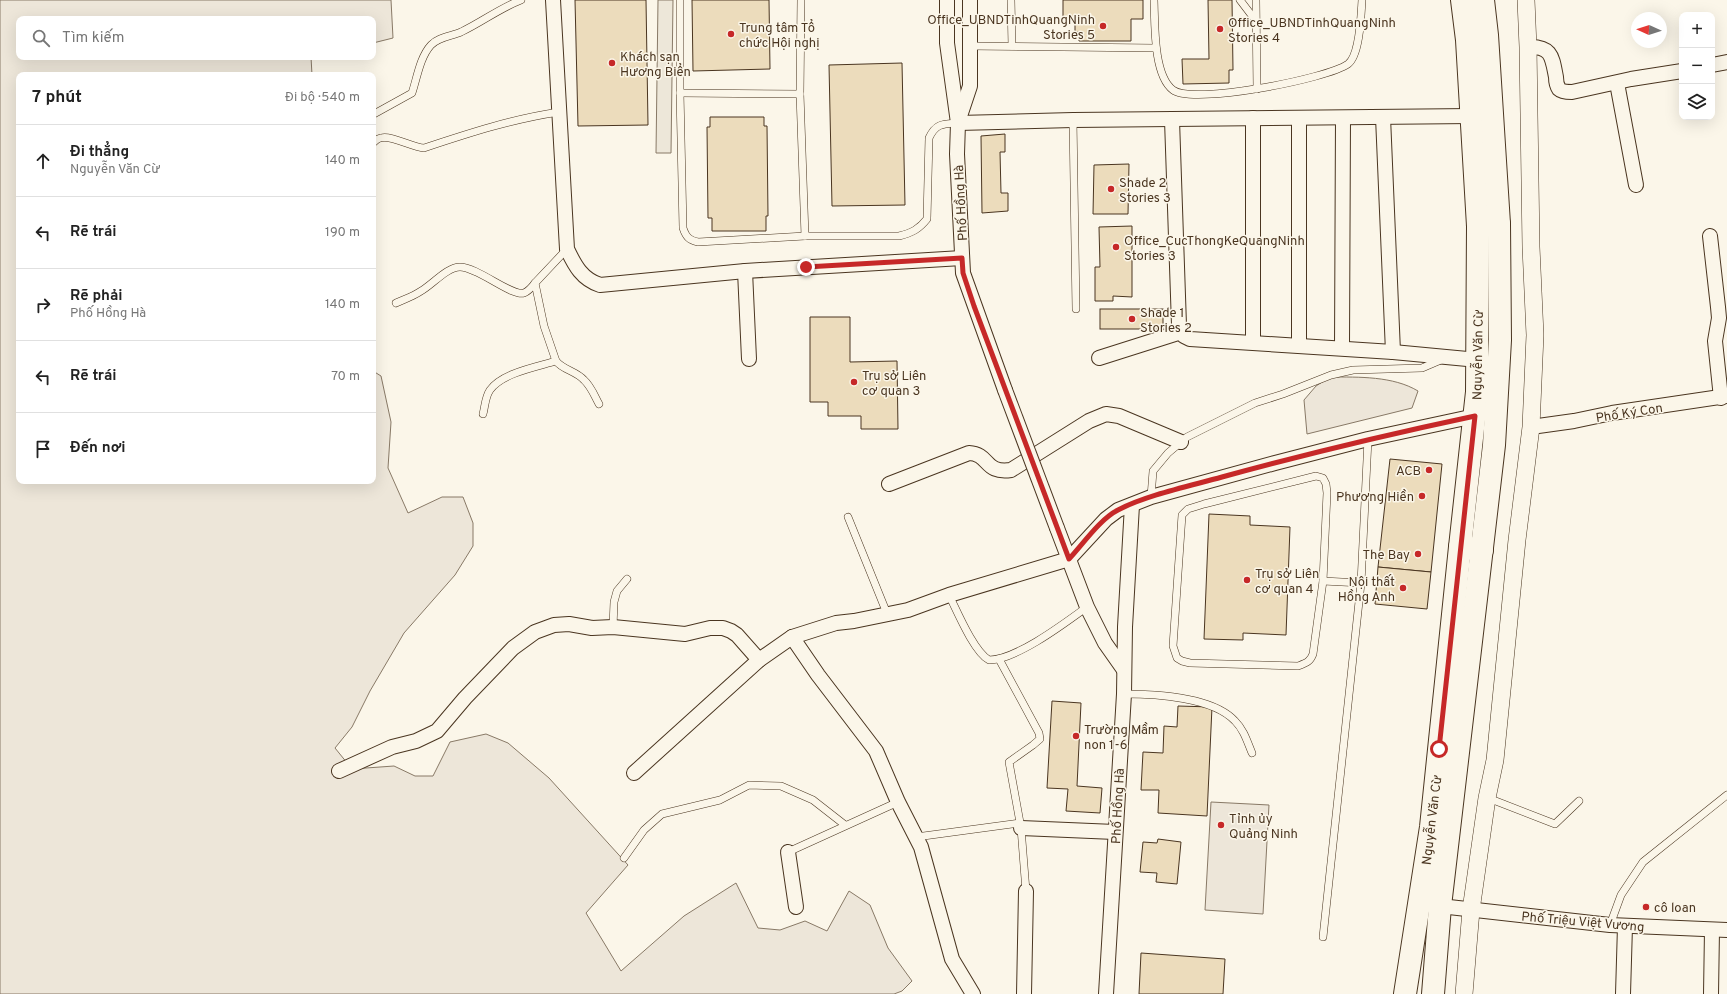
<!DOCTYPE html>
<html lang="vi">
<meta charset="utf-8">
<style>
body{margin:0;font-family:Overpass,sans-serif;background:#f2f2f2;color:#222}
.controls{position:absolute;right:12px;top:12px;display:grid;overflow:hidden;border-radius:8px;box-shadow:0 4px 16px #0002}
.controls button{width:36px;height:36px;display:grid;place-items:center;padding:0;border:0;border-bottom:1px solid #e0e0e0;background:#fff;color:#222;font:20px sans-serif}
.compass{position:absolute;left:1631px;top:12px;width:36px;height:36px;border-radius:50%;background:#fff;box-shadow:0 4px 16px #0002;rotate:273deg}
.stop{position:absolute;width:12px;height:12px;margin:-9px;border:3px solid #c62828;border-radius:50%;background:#fff}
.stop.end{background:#c62828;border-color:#fff;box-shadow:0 1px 4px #0008}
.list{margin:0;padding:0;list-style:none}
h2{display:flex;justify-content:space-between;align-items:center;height:52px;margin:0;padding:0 16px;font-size:17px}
h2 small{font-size:13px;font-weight:400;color:#767676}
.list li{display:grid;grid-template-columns:26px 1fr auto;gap:12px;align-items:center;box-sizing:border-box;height:72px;padding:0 16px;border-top:1px solid #e0e0e0}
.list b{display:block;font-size:15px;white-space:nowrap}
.list p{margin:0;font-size:13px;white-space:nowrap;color:#767676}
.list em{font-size:13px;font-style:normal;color:#767676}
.icon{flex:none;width:22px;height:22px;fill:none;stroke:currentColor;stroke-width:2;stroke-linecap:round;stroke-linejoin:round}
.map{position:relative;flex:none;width:1727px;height:994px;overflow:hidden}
.search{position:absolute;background:#fff;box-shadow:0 4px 16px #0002;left:16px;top:16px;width:360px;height:44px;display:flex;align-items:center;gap:10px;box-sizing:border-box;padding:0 14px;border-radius:8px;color:#767676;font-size:15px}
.panel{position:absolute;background:#fff;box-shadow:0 4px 16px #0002;left:16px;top:72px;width:360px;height:412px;border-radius:8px}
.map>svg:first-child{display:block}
</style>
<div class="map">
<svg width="1727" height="994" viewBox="0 0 1727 994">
<rect width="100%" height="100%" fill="#fbf6e9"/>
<g fill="#ede6d9" stroke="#887966">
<polygon points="0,0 391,0 393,38 373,43 373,19 19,19 19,57 311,57 312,75 19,75 19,481 373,481 373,371 381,376 391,422 388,468 408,513 442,497 463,497 473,523 473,546 455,575 404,633 370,691 352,727 335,748 352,769 394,766 415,776 433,776 450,742 486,734 508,743 549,778 628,865 586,913 621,971 684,916 736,883 758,928 780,930 805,921 827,931 849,891 870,905 888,948 912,981 902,991 894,994 0,994"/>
<path d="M1330,377C1359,377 1393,376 1418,391L1412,408L1307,434L1304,400L1316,386Z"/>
<polygon points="1211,802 1269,805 1263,914 1205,910"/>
</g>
<polygon fill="#ede7d9" stroke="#887966" points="658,0 673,0 671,153 656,153"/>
<g fill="#ecdcbc" stroke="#4a3520">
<polygon points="575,0 646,0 648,125 578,126"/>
<polygon points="692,0 769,0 770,69 693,71"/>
<polygon points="1063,0 1143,0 1143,19 1131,19 1131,41 1079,41 1079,32 1075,32 1075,18 1063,18"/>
<polygon points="1208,0 1232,0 1233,70 1229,70 1229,83 1183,84 1182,59 1209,59"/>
<polygon points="902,63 905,205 832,206 829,65"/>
<polygon points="710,117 764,117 764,126 767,126 768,216 766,216 766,231 712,231 712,218 708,218 707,127 710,127"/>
<polygon points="1005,134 1005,152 1000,152 1001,193 1008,193 1008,211 982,213 981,136"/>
<polygon points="1129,164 1128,214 1093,214 1094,165"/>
<polygon points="1132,226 1132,297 1113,296 1113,301 1095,301 1095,267 1100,267 1099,227"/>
<rect x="1100" y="309" width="63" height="20"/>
<polygon points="810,317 850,317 850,362 897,361 898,429 861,429 861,416 828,416 828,402 810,402"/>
<polygon points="1390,459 1442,464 1431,572 1378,567"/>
<polygon points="1209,514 1250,516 1250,525 1290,527 1286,635 1243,633 1243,640 1204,639"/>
<polygon points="1378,567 1431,572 1427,609 1375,604"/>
<polygon points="1052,701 1081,703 1077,786 1102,788 1100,813 1066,811 1068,789 1047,788"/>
<polygon points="1178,706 1212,707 1207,816 1158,813 1159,790 1141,790 1143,752 1163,753 1164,726 1177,727"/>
<polygon points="1158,839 1181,842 1177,884 1156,882 1157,873 1140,872 1143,842 1157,843"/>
<polygon points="1141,953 1225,959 1223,994 1139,994"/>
</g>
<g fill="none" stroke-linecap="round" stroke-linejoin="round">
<defs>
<g id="service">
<path d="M680,0V93L683,228C686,237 689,240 698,242L805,236H899C912,233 919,229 927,219L929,138C936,123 943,124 958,123"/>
<polyline points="801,0 800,94 805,236"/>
<polyline points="1011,0 1012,46"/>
<path d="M1154,0C1155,23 1153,75 1173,90C1192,105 1327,79 1348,64C1360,55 1361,15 1362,0"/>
<polyline points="1240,0 1256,21"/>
<polyline points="1256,0 1257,89"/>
<polyline points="970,46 1156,48"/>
<polyline points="680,93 800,94"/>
<path d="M374,114L412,93C417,78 420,57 431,45C438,37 452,36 461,32C482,22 500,8 521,0"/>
<polyline points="1073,120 1076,309"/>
<path d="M373,143C375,141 379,138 381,138C391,135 412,147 424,148C469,133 512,119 559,112"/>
<path d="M567,249L535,283L544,326L556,361C563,370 576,371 584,380C591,386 595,397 599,404"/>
<path d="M396,303C405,299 414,296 421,291C432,285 447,267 460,267C478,267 512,297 524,293C529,291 532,287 535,283"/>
<path d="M483,414C485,407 485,397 490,390C502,373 536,367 556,361"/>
<path d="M1316,476L1323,478L1326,484L1327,493L1323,581L1313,654C1310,662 1306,663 1298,666L1190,663L1182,661L1177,658L1173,646L1182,515L1188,509L1204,504Z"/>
<polyline points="1151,497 1153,471 1168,453 1187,437 1255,403 1283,394 1331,375 1353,370 1422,368 1443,359"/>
<polyline points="848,517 888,616"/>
<polyline points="1323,581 1361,583"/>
<path d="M949,595C957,611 974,652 989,660C1016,660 1065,623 1087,607"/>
<polyline points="613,627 614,602 617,591 627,579"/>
<polyline points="999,659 1039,733 1040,739 1033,745 1009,762 1021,828 1026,891"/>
<path d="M1124,694C1155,694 1213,697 1235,721C1244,730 1247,741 1252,753"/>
<polyline points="1488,798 1555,824 1579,801"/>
<polyline points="916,837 1020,823"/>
<polyline points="788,852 898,802"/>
<polyline points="624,858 644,830 662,814 720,800 749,785 781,786 813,800 845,825"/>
<polyline points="1610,925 1621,895 1643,862 1727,795"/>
<polyline points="1323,937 1361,583 1368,439"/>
</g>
<g id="minor">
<path d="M553,0L567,249C575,266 582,279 600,285L745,271L962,258"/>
<polyline points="947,0 947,43 958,123 957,154 963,273 1005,390"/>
<path d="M1528,47C1552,46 1552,57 1556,77C1556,80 1557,86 1559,89C1562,92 1568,92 1572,92L1631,79L1682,71"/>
<polyline points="1712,65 1727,62"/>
<polyline points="1617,83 1636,185"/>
<polyline points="1383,117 1393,352"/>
<polyline points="959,119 970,86 970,0"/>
<polyline points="1172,120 1179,325 1184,336 1190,339 1393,352 1478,360"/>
<polyline points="958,123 1073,120 1472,116"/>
<polyline points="1710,236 1718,307 1719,318 1715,341 1721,398"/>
<polyline points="745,271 749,359"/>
<polyline points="1253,342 1253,118"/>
<polyline points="1299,345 1299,118"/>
<polyline points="1342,348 1343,118"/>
<polyline points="1099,358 1181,332"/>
<polyline points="1531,427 1574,421 1612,413 1727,396"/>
<path d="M889,484L969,453C990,454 984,474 1011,470L1089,421L1106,414L1119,416L1181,442"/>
<polyline points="1057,528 1087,607 1105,643 1124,670"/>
<polyline points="792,637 818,675 876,751 898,802 921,847 952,959 973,994"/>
<polyline points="339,771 392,747 416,741 437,731 465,698 513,648 535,632 554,625 569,624 592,628 613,627 685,634 710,628 723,628 731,631 737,635 759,660"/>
<polyline points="634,773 759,660 792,637 836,623 854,621 908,610 949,595 1069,559 1106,519 1118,510 1151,497 1275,463 1368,439 1475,416"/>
<polyline points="1021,828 1115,832"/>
<polyline points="788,852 796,907"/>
<polyline points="1440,906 1610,925 1727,930"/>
<polyline points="1024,994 1026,891"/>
<polyline points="1106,994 1124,694 1125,627 1132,505"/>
<polyline points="1623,994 1625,926"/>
<polyline points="1711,994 1712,930"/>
</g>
<polyline id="tertiary" points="1464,994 1471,910 1487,798 1495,760 1517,540 1531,427 1535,335 1531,247 1528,47 1526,0"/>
<g id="primary">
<polyline points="1405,994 1431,827 1460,547 1477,392 1478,226 1467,40 1462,0"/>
<polyline points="1433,994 1440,906 1494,445 1500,340 1499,224 1487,35 1483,0"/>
</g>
<g id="trunk">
<polyline points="1478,226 1499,224"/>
<polyline points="1460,547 1482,550"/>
</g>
</defs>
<use href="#service" stroke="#4a3520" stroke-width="8"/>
<use href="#minor" stroke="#4a3520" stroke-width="16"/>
<use href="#tertiary" stroke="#4a3520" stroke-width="18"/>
<use href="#primary" stroke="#4a3520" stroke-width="24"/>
<use href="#trunk" stroke="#4a3520" stroke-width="24"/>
<use href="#service" stroke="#fbf6e9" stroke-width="7"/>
<use href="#minor" stroke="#fbf6e9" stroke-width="14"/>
<use href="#tertiary" stroke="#fbf6e9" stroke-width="17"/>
<use href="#primary" stroke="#fbf6e9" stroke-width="22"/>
<use href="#trunk" stroke="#fbf6e9" stroke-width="22"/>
<defs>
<polyline id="minor-bridge" points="1005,390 1057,528"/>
</defs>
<use href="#minor-bridge" stroke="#4a3520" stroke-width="16" stroke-linecap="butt"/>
<use href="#minor-bridge" stroke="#fbf6e9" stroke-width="14"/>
</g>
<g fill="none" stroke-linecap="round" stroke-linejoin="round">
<path stroke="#c62828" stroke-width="5" d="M806,267L962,258L963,273L974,306L1069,559C1083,544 1100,519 1118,510C1147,495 1190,486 1222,477C1306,454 1390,434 1475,416L1439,749"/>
</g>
<g fill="#c62828" stroke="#fbf6e9" stroke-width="1.5">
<circle cx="1103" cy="26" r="4"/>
<circle cx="1220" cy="29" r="4"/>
<circle cx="731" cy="34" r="4"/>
<circle cx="612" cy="63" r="4"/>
<circle cx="1111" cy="189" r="4"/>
<circle cx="1116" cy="247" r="4"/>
<circle cx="1132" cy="319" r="4"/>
<circle cx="854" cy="382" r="4"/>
<circle cx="1429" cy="470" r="4"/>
<circle cx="1422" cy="496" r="4"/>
<circle cx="1418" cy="554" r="4"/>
<circle cx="1247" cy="580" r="4"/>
<circle cx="1403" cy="588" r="4"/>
<circle cx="1076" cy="736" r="4"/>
<circle cx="1221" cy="825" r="4"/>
<circle cx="1646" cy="907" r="4"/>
</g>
<g text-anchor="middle" stroke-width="3" stroke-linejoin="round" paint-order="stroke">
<g font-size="13" fill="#4a3520" stroke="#fbf6e9" text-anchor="start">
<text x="1095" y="24" text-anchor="end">Office_UBNDTinhQuangNinh<tspan x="1095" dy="15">Stories 5</tspan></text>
<text x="1228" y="27">Office_UBNDTinhQuangNinh<tspan x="1228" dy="15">Stories 4</tspan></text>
<text x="739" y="32">Trung tâm Tổ<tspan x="739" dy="15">chức Hội nghị</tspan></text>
<text x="620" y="61">Khách sạn<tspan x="620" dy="15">Hương Biển</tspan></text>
<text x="1119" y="187">Shade 2<tspan x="1119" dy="15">Stories 3</tspan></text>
<text x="1124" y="245">Office_CucThongKeQuangNinh<tspan x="1124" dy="15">Stories 3</tspan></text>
<text x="1140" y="317">Shade 1<tspan x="1140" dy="15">Stories 2</tspan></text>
<text x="862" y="380">Trụ sở Liên<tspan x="862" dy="15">cơ quan 3</tspan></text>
<text x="1421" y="475" text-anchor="end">ACB</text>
<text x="1414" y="501" text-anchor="end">Phương Hiền</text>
<text x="1410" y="559" text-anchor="end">The Bay</text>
<text x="1255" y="578">Trụ sở Liên<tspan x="1255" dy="15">cơ quan 4</tspan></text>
<text x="1395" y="586" text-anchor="end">Nội thất<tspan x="1395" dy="15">Hồng Anh</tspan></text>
<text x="1084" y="734">Trường Mầm<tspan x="1084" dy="15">non 1-6</tspan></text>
<text x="1229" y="823">Tỉnh ủy<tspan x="1229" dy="15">Quảng Ninh</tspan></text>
<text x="1654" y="912">cô loan</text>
</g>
<g font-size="13" fill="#4a3520" stroke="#fbf6e9">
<text transform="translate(960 203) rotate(-93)" y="5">Phố Hồng Hà</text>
<text transform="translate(1477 355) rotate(-89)" y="5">Nguyễn Văn Cừ</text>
<text transform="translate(1629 412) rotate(-9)" y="5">Phố Ký Con</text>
<text transform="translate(1117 806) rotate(-87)" y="5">Phố Hồng Hà</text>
<text transform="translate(1431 820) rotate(-83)" y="5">Nguyễn Văn Cừ</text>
<text transform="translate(1583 921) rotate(5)" y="5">Phố Triệu Việt Vương</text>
</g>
</g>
</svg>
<div class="controls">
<button>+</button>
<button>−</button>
<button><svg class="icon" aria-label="layers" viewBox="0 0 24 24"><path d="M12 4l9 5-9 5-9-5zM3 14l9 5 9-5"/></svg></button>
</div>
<svg class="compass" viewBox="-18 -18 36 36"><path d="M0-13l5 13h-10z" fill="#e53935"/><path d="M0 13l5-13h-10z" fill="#767676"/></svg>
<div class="stop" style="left:1439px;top:749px"></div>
<div class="stop end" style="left:806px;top:267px"></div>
<div class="search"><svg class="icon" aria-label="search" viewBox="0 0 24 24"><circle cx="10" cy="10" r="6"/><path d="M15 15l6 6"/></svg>Tìm kiếm</div>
<section class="panel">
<h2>7 phút<small>Đi bộ · 540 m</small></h2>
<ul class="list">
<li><svg class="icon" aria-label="ahead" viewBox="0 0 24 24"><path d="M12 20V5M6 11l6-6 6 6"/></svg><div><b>Đi thẳng</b><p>Nguyễn Văn Cừ</p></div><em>140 m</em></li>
<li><svg class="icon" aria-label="left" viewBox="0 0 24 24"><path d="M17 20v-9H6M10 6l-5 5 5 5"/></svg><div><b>Rẽ trái</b></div><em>190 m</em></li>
<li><svg class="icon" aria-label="right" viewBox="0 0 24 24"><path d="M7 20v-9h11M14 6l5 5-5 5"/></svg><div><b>Rẽ phải</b><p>Phố Hồng Hà</p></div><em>140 m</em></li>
<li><svg class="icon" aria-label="left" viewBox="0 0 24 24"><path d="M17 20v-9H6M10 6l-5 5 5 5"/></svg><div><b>Rẽ trái</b></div><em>70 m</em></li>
<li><svg class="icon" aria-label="arrive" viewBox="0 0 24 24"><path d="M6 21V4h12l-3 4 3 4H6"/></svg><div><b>Đến nơi</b></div></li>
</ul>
</section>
</div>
